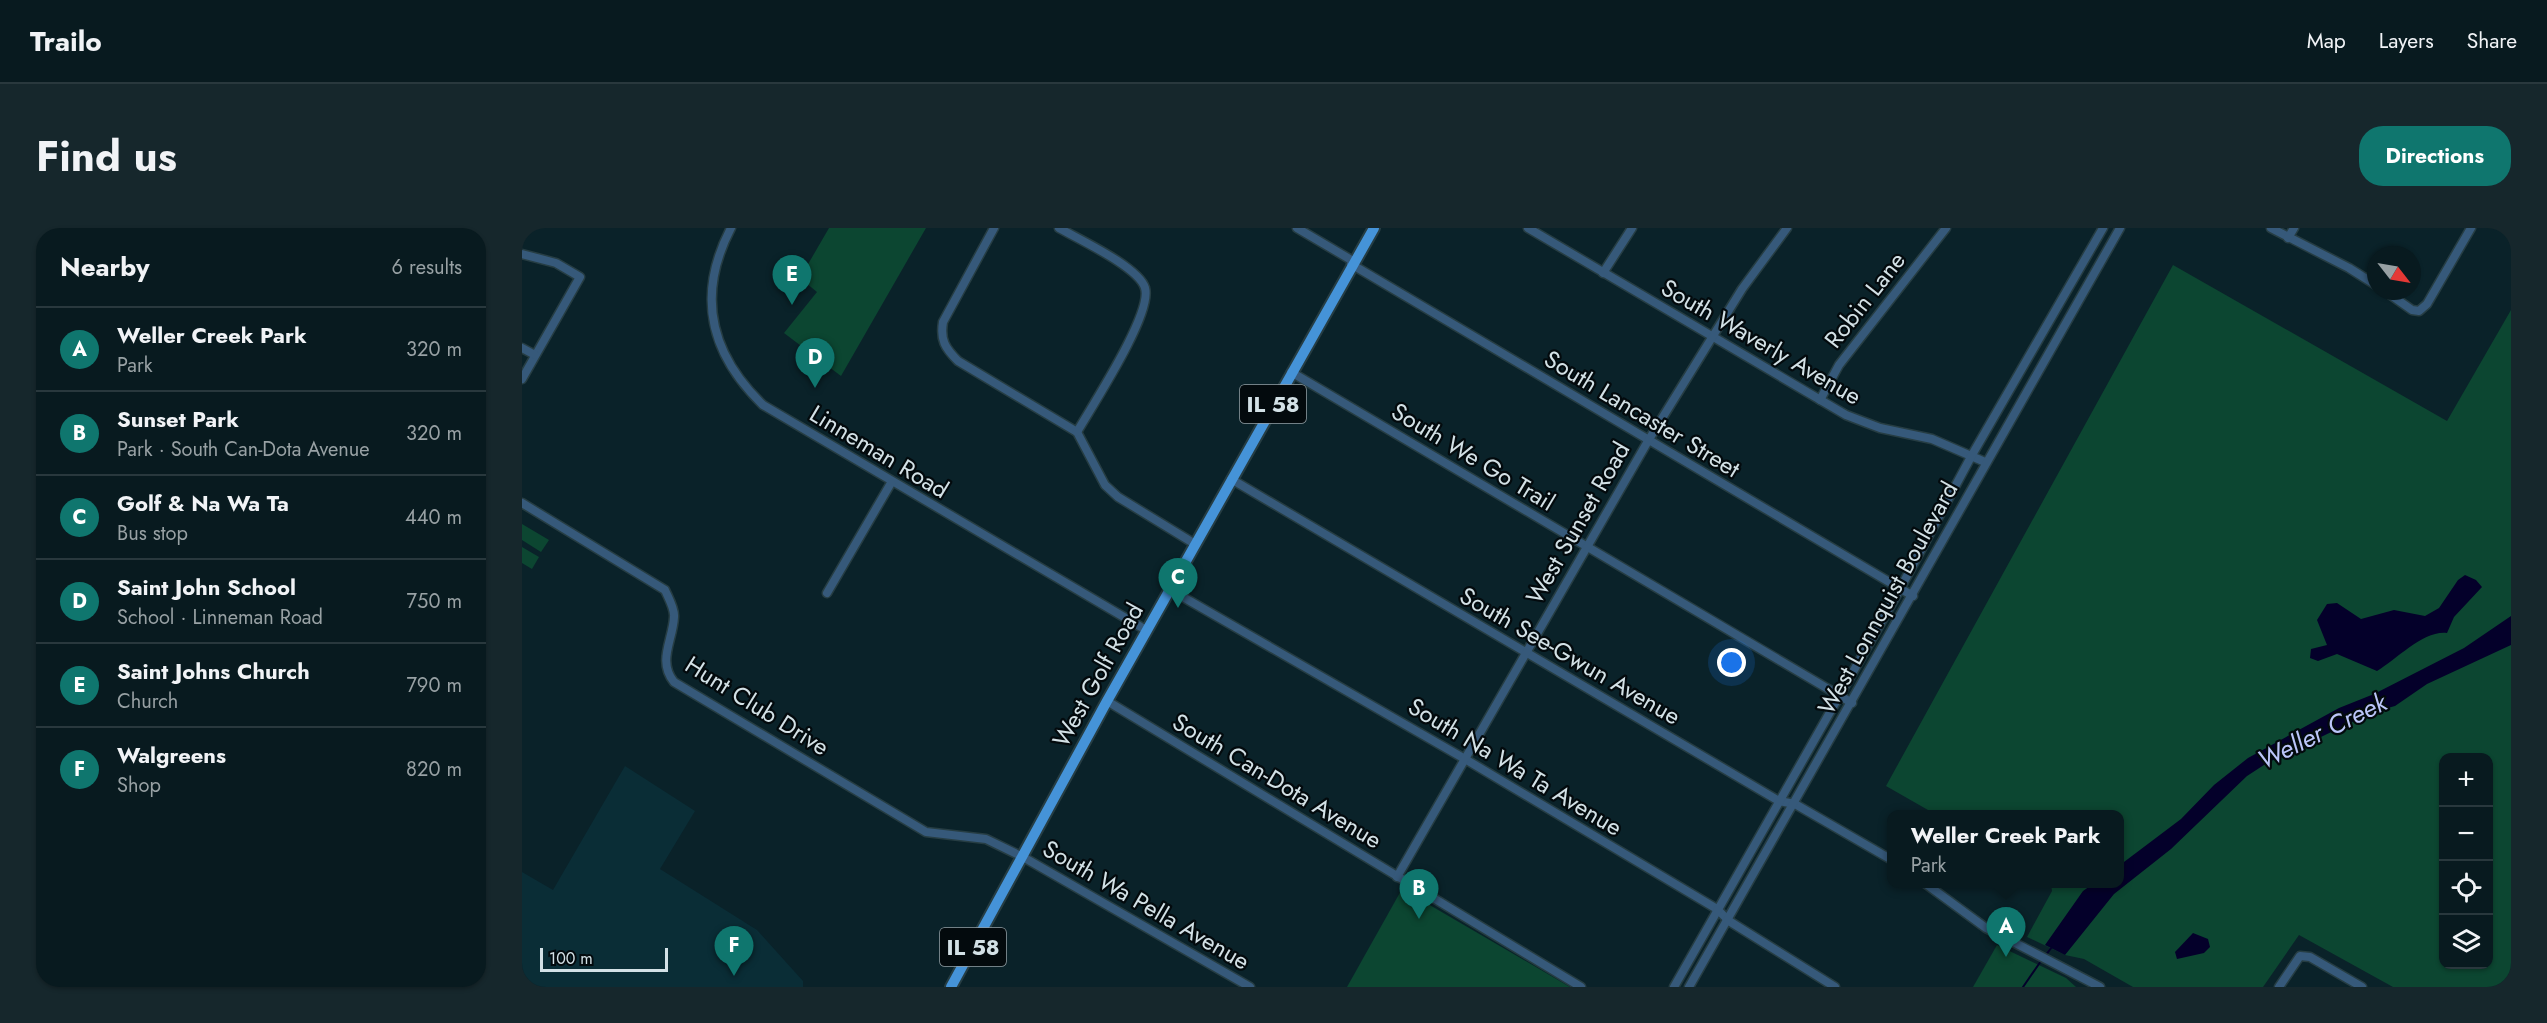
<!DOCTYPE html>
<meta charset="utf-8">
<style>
body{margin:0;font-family:Jost,sans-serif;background:#16272c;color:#f1f3f6}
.controls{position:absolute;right:18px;bottom:18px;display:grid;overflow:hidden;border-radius:12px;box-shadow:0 2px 4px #0004}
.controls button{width:54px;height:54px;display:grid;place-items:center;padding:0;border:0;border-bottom:2px solid #29383d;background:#081a1f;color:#f1f3f6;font:30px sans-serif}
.compass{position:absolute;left:1845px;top:18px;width:54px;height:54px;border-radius:50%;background:#081a1f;box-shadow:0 2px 4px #0004;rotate:121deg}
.scale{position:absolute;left:18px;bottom:15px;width:128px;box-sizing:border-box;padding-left:6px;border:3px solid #d3e1e6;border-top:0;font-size:16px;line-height:21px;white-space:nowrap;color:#d3e1e6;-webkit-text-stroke:4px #030a0d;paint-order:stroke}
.you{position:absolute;left:1210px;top:435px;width:21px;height:21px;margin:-15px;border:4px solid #fff;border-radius:50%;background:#1a73e8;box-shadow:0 0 0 9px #1a73e833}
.badge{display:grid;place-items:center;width:39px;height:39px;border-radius:50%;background:#0f766e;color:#fff;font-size:20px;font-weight:700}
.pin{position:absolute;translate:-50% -50px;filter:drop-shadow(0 2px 3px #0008)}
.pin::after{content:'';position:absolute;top:32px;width:21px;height:18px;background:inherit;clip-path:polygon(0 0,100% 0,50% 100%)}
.popup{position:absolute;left:1365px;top:582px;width:237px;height:78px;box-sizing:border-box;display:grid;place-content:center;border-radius:12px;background:#081a1f;filter:drop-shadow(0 2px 4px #0005);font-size:20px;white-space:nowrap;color:#98a1a4}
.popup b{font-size:22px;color:#f1f3f6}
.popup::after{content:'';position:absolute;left:50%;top:100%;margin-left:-12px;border:12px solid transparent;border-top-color:#081a1f}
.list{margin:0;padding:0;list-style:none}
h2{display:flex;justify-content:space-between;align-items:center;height:78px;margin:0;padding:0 24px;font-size:26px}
h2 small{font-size:20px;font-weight:400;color:#98a1a4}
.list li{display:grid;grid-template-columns:39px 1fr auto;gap:18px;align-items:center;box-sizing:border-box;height:84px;padding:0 24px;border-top:2px solid #29383d}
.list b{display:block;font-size:22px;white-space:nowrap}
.list p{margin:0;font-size:20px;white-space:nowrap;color:#98a1a4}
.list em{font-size:20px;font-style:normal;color:#98a1a4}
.icon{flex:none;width:33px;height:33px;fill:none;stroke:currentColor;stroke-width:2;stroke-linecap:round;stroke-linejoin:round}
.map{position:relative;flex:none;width:1989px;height:759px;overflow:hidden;border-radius:24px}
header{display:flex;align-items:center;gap:36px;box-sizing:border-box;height:84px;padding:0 30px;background:#081a1f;border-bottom:2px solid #29383d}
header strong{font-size:28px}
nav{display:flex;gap:33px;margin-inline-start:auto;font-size:21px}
.intro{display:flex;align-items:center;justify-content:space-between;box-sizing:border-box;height:144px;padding:0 36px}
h1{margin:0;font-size:42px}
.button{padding:15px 27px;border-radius:24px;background:#0f766e;color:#fff;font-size:21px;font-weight:700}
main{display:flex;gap:36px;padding:0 36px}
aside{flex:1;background:#081a1f;border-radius:24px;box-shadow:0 2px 4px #0004}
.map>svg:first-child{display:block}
</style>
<header>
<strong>Trailo</strong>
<nav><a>Map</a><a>Layers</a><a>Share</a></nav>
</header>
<div class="intro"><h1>Find us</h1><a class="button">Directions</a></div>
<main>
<aside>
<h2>Nearby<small>6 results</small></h2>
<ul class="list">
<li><span class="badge">A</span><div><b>Weller Creek Park</b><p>Park</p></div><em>320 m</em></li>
<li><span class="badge">B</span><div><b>Sunset Park</b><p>Park · South Can-Dota Avenue</p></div><em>320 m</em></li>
<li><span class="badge">C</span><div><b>Golf &amp; Na Wa Ta</b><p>Bus stop</p></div><em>440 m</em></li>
<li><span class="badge">D</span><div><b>Saint John School</b><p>School · Linneman Road</p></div><em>750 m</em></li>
<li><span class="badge">E</span><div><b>Saint Johns Church</b><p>Church</p></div><em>790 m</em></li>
<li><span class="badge">F</span><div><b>Walgreens</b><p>Shop</p></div><em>820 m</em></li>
</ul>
</aside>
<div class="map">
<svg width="1989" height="759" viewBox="0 0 1989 759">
<rect width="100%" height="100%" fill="#0a2229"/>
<polygon fill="#0a2d36" points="103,538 173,583 138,641 235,702 281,753 281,759 0,759 0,644 31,662"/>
<g fill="#0c4631" fill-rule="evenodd">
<polygon points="307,0 404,0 319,148 262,105 295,64 278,50"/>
<path d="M1651,37L1925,193L1989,82V759H1871L1777,707L1741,759H1611L1562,731L1543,727L1505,709L1530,663L1529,656H1598V586H1413L1364,558ZM1922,530H1966V736H1922Z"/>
<polygon points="0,296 27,312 19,324 0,312"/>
<polygon points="0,319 17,329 10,341 0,335"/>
<polygon points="880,661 882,662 1048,759 825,759"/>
<polygon points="1475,717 1544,750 1554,759 1451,759"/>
</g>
<g fill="#04002a">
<path d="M1943,347L1954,352L1960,359L1932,389L1925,405C1902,402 1875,431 1855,443L1815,426L1796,433L1788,430L1789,421L1805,417L1795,392L1805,376L1815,375L1839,391L1872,382L1903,388L1917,380L1936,352Z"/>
<polygon points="1989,388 1989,417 1905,456 1873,478 1851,484 1745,535 1725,548 1649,621 1592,666 1543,727 1523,717 1561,663 1571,656 1598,656 1598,637 1659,591 1692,557 1726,530 1817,480 1852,466 1942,420"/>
<polygon points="1671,705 1686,711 1688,719 1682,725 1655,731 1653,724"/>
</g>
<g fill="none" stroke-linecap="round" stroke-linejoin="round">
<g stroke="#04002a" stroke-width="2">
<polyline points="1523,728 1530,719"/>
<polyline points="1501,759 1519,733"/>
</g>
<defs>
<g id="minor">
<path d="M209,0C174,67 188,126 241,177L624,402"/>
<path d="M472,0L421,94C418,112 423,120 436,133L555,204L583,257L596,269L673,316"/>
<path d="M537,0C556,11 617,39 623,60C631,85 570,178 555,204"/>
<polyline points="775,0 831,33"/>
<polyline points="1006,0 1324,187 1358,200 1410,211 1463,234"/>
<polyline points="1749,0 1827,40 1854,57"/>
<polyline points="1766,10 1772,0"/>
<polyline points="0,26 34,35 58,49 0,151"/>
<polyline points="829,36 1391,368"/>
<polyline points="1081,45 1110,0"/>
<polyline points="1863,63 1890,82 1897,83 1905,76 1949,0"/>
<polyline points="0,120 13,127"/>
<polyline points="769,144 1330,475"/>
<polyline points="1298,172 1317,137 1424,0"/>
<polyline points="709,251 1257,573 1273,576 1370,632"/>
<path d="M0,275L143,362C146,369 153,381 152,389C151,412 135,433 152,454L404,604L464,611L501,629L728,759"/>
<polyline points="647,361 943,531 1195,681 1207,693 1313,759"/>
<polyline points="305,365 369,255"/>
<polyline points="585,473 1059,759"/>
<polyline points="875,649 1126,213 1220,61 1265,0"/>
<polyline points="1404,656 1464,700 1578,759"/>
<polyline points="1152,759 1378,361 1450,227 1581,0"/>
<polyline points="1167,759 1598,0"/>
<polyline points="1757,759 1778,728 1788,729 1840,759"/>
</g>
<polyline id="major" points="429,759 585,473 852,0"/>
</defs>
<use href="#minor" stroke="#263d43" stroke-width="11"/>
<use href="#major" stroke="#263d43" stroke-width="14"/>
<use href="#minor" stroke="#36597a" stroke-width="8"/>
<use href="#major" stroke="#4593d8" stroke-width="10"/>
</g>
<g text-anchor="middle" stroke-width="4.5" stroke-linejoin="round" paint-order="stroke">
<g fill="#030a0d" stroke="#95a0a5" stroke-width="1.5">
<rect x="718" y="157" width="66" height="38" rx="4.5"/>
<rect x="418" y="700" width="66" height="38" rx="4.5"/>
</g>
<g font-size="22" font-weight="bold" fill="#d3e1e6">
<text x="751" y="184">IL 58</text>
<text x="451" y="727">IL 58</text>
</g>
<g font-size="24" fill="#d3e1e6" stroke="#030a0d">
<text transform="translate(1343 72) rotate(-52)" y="8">Robin Lane</text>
<text transform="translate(1239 114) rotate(30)" y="8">South Waverly Avenue</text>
<text transform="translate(1120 186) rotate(31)" y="8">South Lancaster Street</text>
<text transform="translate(357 224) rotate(31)" y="8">Linneman Road</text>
<text transform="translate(951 229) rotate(31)" y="8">South We Go Trail</text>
<text transform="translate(1056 295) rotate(-60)" y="8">West Sunset Road</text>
<text transform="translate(1366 370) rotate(-61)" y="8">West Lonnquist Boulevard</text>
<text transform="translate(1048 428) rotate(30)" y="8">South See-Gwun Avenue</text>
<text transform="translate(576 447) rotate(-61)" y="8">West Golf Road</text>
<text transform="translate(235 478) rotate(32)" y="8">Hunt Club Drive</text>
<text transform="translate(993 539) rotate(31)" y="8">South Na Wa Ta Avenue</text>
<text transform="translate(755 553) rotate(31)" y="8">South Can-Dota Avenue</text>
<text transform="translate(624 677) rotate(30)" y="8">South Wa Pella Avenue</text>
</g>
<g font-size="26" font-style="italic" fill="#bbc5f9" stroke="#030a0d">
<text transform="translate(1800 503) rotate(-26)" y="9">Weller Creek</text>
</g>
</g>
</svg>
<div class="controls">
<button>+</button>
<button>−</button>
<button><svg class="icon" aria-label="locate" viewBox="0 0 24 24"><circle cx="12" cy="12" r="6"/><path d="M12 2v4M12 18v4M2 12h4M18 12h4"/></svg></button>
<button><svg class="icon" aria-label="layers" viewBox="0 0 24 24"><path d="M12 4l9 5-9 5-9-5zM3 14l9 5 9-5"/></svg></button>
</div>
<svg class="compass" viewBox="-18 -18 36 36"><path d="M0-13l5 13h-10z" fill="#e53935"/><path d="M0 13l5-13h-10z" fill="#98a1a4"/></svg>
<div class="scale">100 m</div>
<div class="you"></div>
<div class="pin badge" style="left:1484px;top:729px">A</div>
<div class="popup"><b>Weller Creek Park</b>Park</div>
<div class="pin badge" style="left:897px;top:691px">B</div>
<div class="pin badge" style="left:656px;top:380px">C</div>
<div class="pin badge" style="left:293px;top:160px">D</div>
<div class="pin badge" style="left:270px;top:77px">E</div>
<div class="pin badge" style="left:212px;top:748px">F</div>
</div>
</main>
